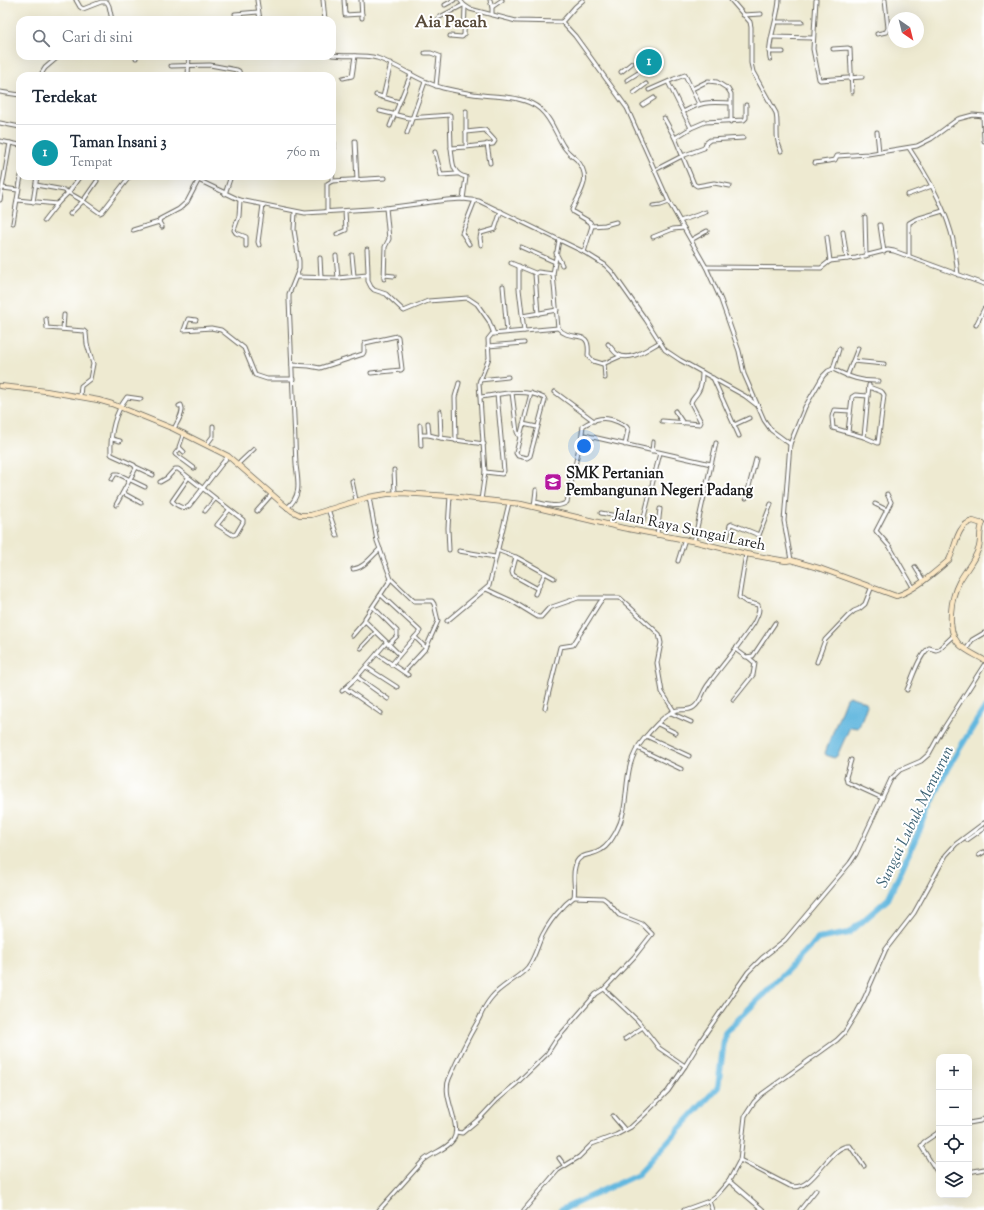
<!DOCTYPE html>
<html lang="id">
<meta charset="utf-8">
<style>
body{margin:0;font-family:"Sorts Mill Goudy",serif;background:#f2f2f3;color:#1f2937}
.controls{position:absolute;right:12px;bottom:12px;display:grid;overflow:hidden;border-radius:8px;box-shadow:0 4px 16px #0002}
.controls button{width:36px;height:36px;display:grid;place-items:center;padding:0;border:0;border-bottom:1px solid #e0e1e3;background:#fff;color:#1f2937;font:20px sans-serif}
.compass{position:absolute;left:888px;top:12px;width:36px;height:36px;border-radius:50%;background:#fff;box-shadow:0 4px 16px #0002;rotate:145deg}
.you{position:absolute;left:584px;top:446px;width:14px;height:14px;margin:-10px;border:3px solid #fff;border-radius:50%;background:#1a73e8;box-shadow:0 0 0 6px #1a73e833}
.badge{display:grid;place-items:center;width:26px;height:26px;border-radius:50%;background:#b5179e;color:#fff;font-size:13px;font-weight:700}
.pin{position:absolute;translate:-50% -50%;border:2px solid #fff;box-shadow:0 1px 4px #0006}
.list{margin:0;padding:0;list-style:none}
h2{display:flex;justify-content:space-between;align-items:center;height:52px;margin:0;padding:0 16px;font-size:17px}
h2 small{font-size:13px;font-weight:400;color:#747a83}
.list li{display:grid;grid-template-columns:26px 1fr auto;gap:12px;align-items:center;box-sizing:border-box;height:56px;padding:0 16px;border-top:1px solid #e0e1e3}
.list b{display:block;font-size:15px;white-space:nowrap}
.list p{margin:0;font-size:13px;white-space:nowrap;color:#747a83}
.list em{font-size:13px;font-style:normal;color:#747a83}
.icon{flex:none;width:22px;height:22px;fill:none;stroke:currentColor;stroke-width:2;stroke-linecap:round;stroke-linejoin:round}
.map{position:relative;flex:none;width:984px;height:1210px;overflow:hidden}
.search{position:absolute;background:#fff;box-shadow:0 4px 16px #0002;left:16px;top:16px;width:320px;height:44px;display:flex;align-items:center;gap:10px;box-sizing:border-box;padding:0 14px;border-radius:12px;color:#747a83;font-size:15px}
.panel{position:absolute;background:#fff;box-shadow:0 4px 16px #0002;left:16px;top:72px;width:320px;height:108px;border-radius:12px}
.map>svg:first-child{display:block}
</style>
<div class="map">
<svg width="984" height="1210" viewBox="0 0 984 1210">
<rect width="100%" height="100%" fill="#fff"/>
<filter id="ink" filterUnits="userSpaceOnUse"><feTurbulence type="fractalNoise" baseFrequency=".025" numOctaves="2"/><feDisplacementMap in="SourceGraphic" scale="8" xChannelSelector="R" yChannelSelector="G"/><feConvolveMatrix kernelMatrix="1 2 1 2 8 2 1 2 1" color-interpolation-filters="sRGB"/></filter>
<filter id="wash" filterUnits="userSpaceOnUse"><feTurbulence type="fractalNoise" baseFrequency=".012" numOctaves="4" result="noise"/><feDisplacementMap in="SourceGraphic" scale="16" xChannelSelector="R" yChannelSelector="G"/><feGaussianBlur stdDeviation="0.9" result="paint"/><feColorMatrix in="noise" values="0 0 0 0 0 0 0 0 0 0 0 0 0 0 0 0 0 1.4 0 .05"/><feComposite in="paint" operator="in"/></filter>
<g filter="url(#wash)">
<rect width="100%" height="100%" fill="#eeead1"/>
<polygon fill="#63b8df" stroke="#406a7e" points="849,696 866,702 867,705 859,727 858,728 850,727 837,756 834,758 826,755 825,753 846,698"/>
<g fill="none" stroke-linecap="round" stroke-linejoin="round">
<polyline stroke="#63b8df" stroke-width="6" points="561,1210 638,1174 718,1087 725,1033 818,939 849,933 888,899 947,769 984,709"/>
</g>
</g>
<g filter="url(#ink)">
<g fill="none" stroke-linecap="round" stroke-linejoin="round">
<defs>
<g id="street">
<polyline points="76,0 80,7 83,9 101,2 107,2 109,6 112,20"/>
<polyline points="257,0 260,20"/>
<polyline points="323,0 325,20"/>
<polyline points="344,0 345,15 362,14"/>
<polyline points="361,0 362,18"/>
<polyline points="460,0 464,5 470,9 516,21 562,22 575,36 627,108 669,202 706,267 721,300 739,351 744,374 764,420 771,430 790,444"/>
<polyline points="490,0 492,7 492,15"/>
<path d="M731,0L750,22L751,27V63L753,72L776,113C779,128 774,136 781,151"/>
<polyline points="816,0 813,49 819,79 820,80 862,77"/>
<polyline points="445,5 454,0"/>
<polyline points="492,7 502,0"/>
<polyline points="235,14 258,12"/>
<polyline points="743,15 761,14"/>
<polyline points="438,18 463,5"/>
<polyline points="562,22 575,7 583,0"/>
<polyline points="776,22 802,22"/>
<polyline points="877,34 886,32 888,28 885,0"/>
<polyline points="450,36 462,37 464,35 465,6"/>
<polyline points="772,37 813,38"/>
<polyline points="833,49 848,48 850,49 852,92"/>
<polyline points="769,52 783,52"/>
<polyline points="425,53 431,53 439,56 436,86"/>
<path d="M332,55C347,57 362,54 377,58C401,66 419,82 443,88C456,91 469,94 482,95C500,97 525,96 540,109C552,119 556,135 564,147C567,152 573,156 577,160C593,179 580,191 572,210L573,212L590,222L592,226L584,252"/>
<polyline points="136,58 136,56"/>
<path d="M770,59C767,42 778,19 779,0"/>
<polyline points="171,66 210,65 237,70 239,71 240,76"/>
<polyline points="621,72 632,63"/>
<polyline points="40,76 45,68 59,56"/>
<polyline points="188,76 189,56"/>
<polyline points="343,78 352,76 355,56"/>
<polyline points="627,80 654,63"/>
<polyline points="668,82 691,128 675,138 694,184 697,186 714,183 730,186"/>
<polyline points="692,89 708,81 717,82 728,89 731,94 731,122"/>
<polyline points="649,90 674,79 685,75 699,104"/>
<polyline points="0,92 20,95"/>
<polyline points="634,93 646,84"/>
<polyline points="376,95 399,102"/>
<polyline points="383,97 391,63"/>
<polyline points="643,105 654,98"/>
<polyline points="380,111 409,118 450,115 451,148 466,147 466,111"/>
<path d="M683,112C704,101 707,102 730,103"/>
<polyline points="983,116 984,141"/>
<polyline points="664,118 675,138"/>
<polyline points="0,123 20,127"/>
<polyline points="390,126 411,74"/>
<polyline points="691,128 705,122 744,120 746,118 746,105"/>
<polyline points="466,132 485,130 495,141 493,144 466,147"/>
<polyline points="877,132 879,152"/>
<polyline points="407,133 425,82"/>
<polyline points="0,141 20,145"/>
<polyline points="355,141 357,180"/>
<polyline points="487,144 490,163"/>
<path d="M451,148C453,161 451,174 466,177L463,199"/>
<path d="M909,148C926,174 942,201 951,232C955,245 956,260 958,275"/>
<polyline points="435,152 441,175 457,174"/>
<polyline points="815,163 835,160 837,156 868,154 917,146 931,139 958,119 973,115 984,116"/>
<polyline points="655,170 682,156 704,148 706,143 710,140 743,138"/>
<polyline points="190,176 240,200 305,213 386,208 447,200 463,199 479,201 584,252 605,265 612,272 646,320 665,350 680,360 745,396 758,406"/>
<polyline points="332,181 385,178"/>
<polyline points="36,185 64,190 83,201 100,213 102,212 130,176"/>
<polyline points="3,188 18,190"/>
<polyline points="225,194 231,176"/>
<polyline points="907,195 932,186"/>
<polyline points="0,200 10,143"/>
<polyline points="17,200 57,204 69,192 80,176"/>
<polyline points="240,200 239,216 234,230 236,233 246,237 246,246"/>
<polyline points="33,202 37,176"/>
<polyline points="653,206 661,205 669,202"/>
<polyline points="327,212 327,184 332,181 334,143"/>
<polyline points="70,214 83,201 97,181"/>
<polyline points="865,217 866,256"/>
<polyline points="44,221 58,203"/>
<polyline points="680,221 706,212"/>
<polyline points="13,223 21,176"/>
<polyline points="880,225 884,252"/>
<polyline points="592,226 605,225 616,222"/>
<polyline points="162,227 159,222 160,219 179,209 187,202 198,181"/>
<polyline points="133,230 159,222"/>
<polyline points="843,232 847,259"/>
<polyline points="337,234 346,230 345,211"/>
<polyline points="653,237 673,229 684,228"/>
<polyline points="827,237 830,261 856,258 888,250 894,251 984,284"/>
<path d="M559,240L553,274L558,328C571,344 591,326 588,355L593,361L603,364L621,356"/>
<polyline points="691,240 707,231"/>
<polyline points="469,244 462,233 475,200"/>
<polyline points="259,245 258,242 263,205"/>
<polyline points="481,245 480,238 481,233 495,229 501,211"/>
<polyline points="521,247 555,262"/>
<polyline points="556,253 562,265"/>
<polyline points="352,255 354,276"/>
<polyline points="336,256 338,278"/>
<polyline points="909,256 909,223 916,219 943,211"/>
<polyline points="320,258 321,277"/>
<polyline points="511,263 535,273"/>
<polyline points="519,266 519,289 524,331"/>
<polyline points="706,267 821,268 830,261"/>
<polyline points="368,274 368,281 371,287 374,290 386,294 404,311 428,301 468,298 477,304 489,321 494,334"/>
<polyline points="384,275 394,276"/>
<polyline points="297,277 338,278 367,275 368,272 367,249"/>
<polyline points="384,279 385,247 389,239 386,208"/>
<polyline points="503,286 507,332"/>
<polyline points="538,314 535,274 538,272 553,274"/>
<polyline points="522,316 557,310"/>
<polyline points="46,319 47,328 84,331 86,333 87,344 93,364 90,379 81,386 80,396"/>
<polyline points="196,320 188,319 184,330 211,328 221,330 244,348 255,375 267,379 293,379"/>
<polyline points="976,325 984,309"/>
<polyline points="63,329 64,315"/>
<path d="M608,344C611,347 614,352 617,354C630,363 649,348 660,342"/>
<polyline points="488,346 524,343"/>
<polyline points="853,361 884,364"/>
<polyline points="604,363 605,378"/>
<polyline points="292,365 309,366 320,368 363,354 364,352 364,345 365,343 397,336 398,337 402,369 401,370 371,373"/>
<polyline points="833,369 839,349"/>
<polyline points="847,376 858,348"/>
<polyline points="713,378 739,436"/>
<polyline points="480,380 508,377"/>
<polyline points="555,392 594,421"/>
<polyline points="512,393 517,432 519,436"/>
<path d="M481,397C501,394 525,388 544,398L545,400L530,456L527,458L518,456L516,453L531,393"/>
<polyline points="440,411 441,438"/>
<polyline points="675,411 683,423"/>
<polyline points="850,411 834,410 832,417 833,428 864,437 878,443 884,395 882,392 869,387"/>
<path d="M662,421L700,424L701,422L691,403C692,398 696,396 698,392C702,386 702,379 702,372"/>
<polyline points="428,423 429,435"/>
<polyline points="523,424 537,427"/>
<polyline points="420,425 421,446"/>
<polyline points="734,425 749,418"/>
<path d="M174,429C177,422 185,412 181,405L179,406"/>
<polyline points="848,432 852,397 855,395 868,396"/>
<polyline points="184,433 179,447 184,452"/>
<polyline points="421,435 429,435 441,438 484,444"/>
<polyline points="864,437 869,385"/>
<polyline points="112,439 120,441"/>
<polyline points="456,441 455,397 459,383"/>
<polyline points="207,444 213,436 213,426"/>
<path d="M625,445L628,429C626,425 622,424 618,422C605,416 595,418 583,426L582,433L584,435C626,445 669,454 711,464"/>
<polyline points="179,449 175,454 176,455 186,462 194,468"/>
<polyline points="652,451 653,442"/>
<polyline points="238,464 254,449"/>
<polyline points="136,467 153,475"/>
<polyline points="394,470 395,493"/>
<polyline points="485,472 502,474 504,471 497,394"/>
<path d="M188,478L172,501C176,505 183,510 189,506L228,456"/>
<polyline points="112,479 115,474 118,474 145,487"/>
<polyline points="352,481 356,500"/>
<polyline points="160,482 167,478 175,469 178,469 243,520 243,522 236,534 233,535 217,525 229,510"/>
<polyline points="123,493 141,503"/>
<polyline points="887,494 891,502 876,531 890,547 913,587"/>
<polyline points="369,497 377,541 391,579 414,601 432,601 434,604 438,621 426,648 404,672"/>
<polyline points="746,498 756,459"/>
<polyline points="481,500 485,472 479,383 489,358 488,339 492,334 558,328"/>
<path d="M535,502C546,504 558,509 567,502L582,434"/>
<polyline points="875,504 887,510"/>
<path d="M116,505L136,468L134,465L112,455L111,454C110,432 114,414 127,397L141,399"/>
<polyline points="534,507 536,490"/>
<path d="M287,508C302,496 298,481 296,465L289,300V294L299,269V261L294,230L295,212"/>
<polyline points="328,509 337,536"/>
<polyline points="205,511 215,499"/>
<polyline points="257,511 272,494"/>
<polyline points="601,513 643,521 660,453"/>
<polyline points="657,535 660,509"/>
<path d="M696,535C705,530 717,537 727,539L730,525L732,524L759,535L771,504"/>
<polyline points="694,541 716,443"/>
<polyline points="449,550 448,528 450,496"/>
<polyline points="497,550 518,558 554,578"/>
<polyline points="459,551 495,557"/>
<polyline points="516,557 512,572 513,575 538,589"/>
<path d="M791,560L784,521L790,444L805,407L823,376L828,371L833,369C849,377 862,382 879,381"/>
<polyline points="678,561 685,539"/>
<polyline points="915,567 923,580"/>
<path d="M353,569C364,568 372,556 380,549"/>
<polyline points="391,579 365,618 365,621 399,654"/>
<polyline points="486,589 512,601 538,617 541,617 549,608 578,598 604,598"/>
<polyline points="535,594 545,573"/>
<polyline points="381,595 420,631 391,665"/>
<polyline points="373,607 397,631 397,636 388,645"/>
<polyline points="447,621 489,586 509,503"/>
<polyline points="352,636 365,621"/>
<polyline points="415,637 426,648"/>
<polyline points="361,648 376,632"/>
<polyline points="735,649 746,657 753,656 775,623"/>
<polyline points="966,650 972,640 984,633"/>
<polyline points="377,654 408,675"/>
<polyline points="817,662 825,640 848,616 854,611 859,609 865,604 872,586"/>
<polyline points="366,667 397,687"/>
<polyline points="357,677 388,699"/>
<polyline points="345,688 381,713"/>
<path d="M907,690C912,679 919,655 929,648L936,650L939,649L953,636"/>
<polyline points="342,691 357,677 386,643"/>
<polyline points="733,700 753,675 755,663 748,657"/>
<polyline points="545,708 560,647 573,645 600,602 604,598 620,598 659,634 661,643 657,663 662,692 674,711"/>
<polyline points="671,713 691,722"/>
<polyline points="658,724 676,733"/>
<polyline points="646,736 689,756"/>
<polyline points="637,748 681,769"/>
<polyline points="851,760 846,777 847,782 882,798"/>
<polyline points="967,840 984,828"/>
<polyline points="979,855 984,852"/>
<polyline points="574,897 603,898 607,901 619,915 642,924 652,934 634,957 604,989 638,1021 659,1048 685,1066"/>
<polyline points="625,1039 643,1027"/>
<polyline points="613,1116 625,1130"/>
<polyline points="969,1123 980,1121 984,1118"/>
<polyline points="456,1132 462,1133 480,1118 497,1100 517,1083 547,1054 556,1040 596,994 604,989"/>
<polyline points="939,1132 924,1142 921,1146 939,1175"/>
<polyline points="559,1158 564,1165"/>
<path d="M740,1160L790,1186C813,1194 830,1143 850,1146L864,1166"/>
<polyline points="969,1172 984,1169"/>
<polyline points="729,1181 763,1210"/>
<polyline points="709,1201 712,1210"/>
<path d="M379,1210L423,1161C431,1153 446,1150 453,1140C463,1126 441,1097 449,1079C458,1058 468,1038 479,1019C482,1012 486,1004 491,998C501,985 518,979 528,967C535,957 537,947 542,936C547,926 555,915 563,907C566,903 571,900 574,897C576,887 572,877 575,867C578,852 590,857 601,850C608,846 612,839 616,832C633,801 619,769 643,740C649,732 664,715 674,711C681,708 688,712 694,707C701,702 702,693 707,686C722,665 740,645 754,623C756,618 761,611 758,605L746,602L739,597L746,554"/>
<polyline points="524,1210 558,1170 579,1157 592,1144 616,1135 631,1127 643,1116 668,1091 685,1066 701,1040 748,972 762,958 785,940 850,863 856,854 891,779 900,770 921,761 929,754 940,734 984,665"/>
<polyline points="684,1210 709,1201 716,1196 729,1181 740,1160 745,1116 754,1102 762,1094 837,1040 844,1033 857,1012 864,999 886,949 914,913 946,855 956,844 984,823"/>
<polyline points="800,1210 816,1190"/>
</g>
<g id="secondary">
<path d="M0,386L46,391L98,400L112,404L174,429L228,456L283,504L292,511L300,515H311L369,497L387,494L402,493L449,496L521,504L623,528L697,542L746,554L786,561L791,560L822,569L896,596C914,591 935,572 949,560C956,547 956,525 973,521L982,524"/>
<path d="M983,523C978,531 982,541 978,550C974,561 965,571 959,582C951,597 946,629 958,643C965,651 976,655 984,660"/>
</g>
</defs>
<use href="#street" stroke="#66645b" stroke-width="5"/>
<use href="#secondary" stroke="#66645b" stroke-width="6"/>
<use href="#street" stroke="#fff" stroke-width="3"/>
<use href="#secondary" stroke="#fbe7c3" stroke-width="4.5"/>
</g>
</g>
<defs>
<symbol id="school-square" viewBox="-11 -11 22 22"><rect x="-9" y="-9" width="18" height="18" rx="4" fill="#b5179e" stroke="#fff"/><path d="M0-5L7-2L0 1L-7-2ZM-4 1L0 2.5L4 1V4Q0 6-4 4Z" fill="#fff"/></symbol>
</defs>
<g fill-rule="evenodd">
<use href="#school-square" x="543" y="472" width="20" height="20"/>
</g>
<g text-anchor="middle" stroke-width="4" stroke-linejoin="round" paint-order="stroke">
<g font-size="15" font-weight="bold" fill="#1c1c1c" stroke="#fff" text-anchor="start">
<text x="566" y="478">SMK Pertanian<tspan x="566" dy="17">Pembangunan Negeri Padang</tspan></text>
</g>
<g font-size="15" fill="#1c1c1c" stroke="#fff">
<text transform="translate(690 529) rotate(12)" y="5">Jalan Raya Sungai Lareh</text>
</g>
<g font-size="16" font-style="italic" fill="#3c6274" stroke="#fff">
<text transform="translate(914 816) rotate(-64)" y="6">Sungai Lubuk Menturun</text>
</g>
<g font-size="17" font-weight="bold" fill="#584b3b" stroke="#fff">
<text x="451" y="27">Aia Pacah</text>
</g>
</g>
</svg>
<div class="controls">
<button>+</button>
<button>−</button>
<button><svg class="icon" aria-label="locate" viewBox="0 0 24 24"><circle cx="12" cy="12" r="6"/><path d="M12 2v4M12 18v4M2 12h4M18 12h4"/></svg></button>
<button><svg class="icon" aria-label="layers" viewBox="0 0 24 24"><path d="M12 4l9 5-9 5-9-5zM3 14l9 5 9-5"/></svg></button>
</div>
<svg class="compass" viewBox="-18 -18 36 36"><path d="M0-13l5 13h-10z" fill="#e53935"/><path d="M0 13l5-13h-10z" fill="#747a83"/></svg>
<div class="you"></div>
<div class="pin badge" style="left:649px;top:62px;background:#0f9aa8">1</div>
<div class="search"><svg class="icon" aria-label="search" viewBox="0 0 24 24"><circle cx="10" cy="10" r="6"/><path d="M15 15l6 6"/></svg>Cari di sini</div>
<section class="panel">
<h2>Terdekat<small></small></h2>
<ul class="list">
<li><span class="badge" style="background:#0f9aa8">1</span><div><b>Taman Insani 3</b><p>Tempat</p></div><em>760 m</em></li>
</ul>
</section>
</div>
